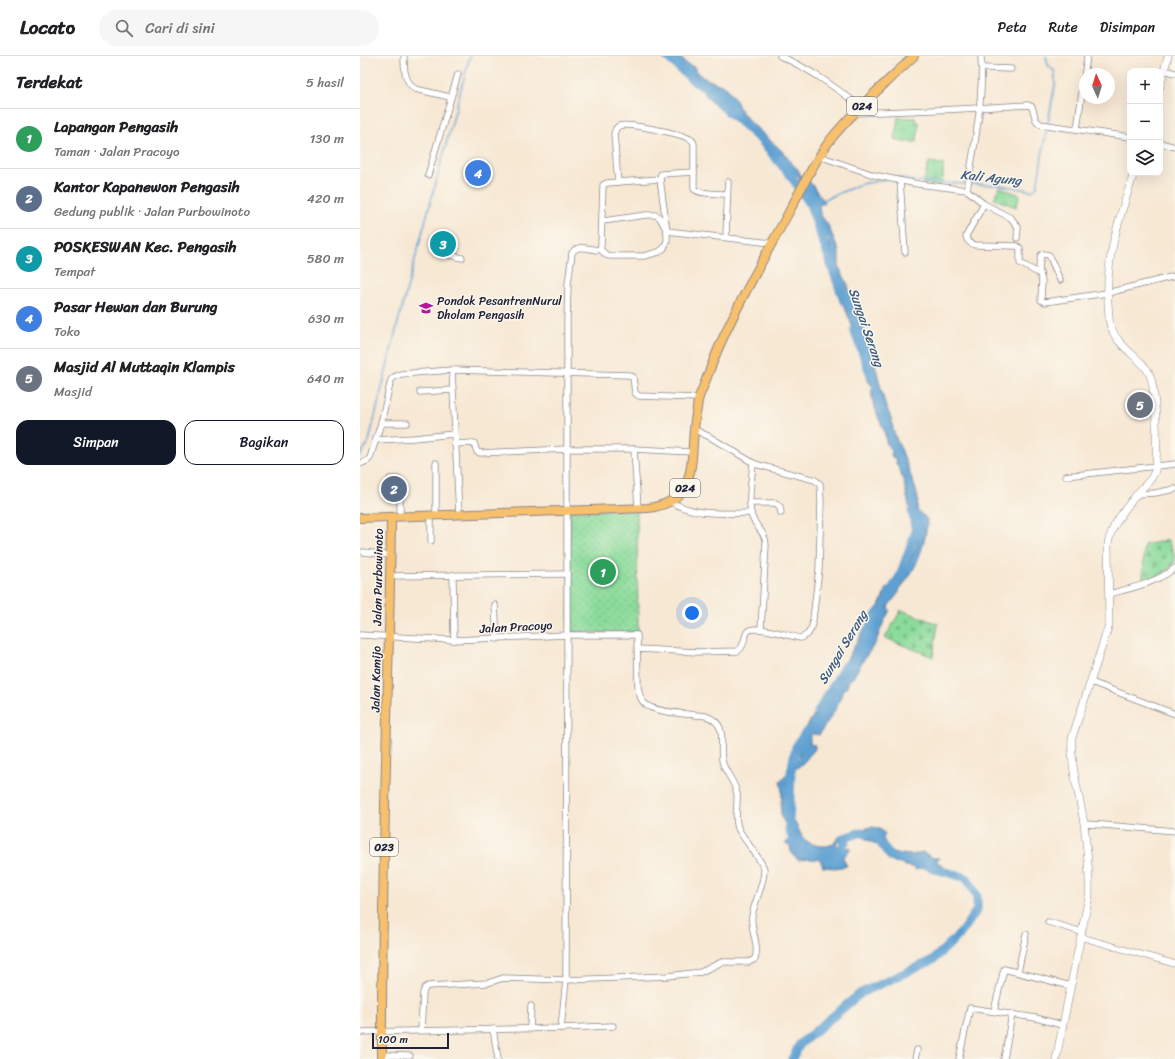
<!DOCTYPE html>
<html lang="id">
<meta charset="utf-8">
<style>
body{margin:0;font-family:Sriracha,sans-serif;background:#f6f6f6;color:#202124}
.controls{position:absolute;right:12px;top:12px;display:grid;overflow:hidden;border-radius:8px;box-shadow:0 4px 16px #0002}
.controls button{width:36px;height:36px;display:grid;place-items:center;padding:0;border:0;border-bottom:1px solid #e0e0e0;background:#fff;color:#202124;font:20px sans-serif}
.compass{position:absolute;left:719px;top:12px;width:36px;height:36px;border-radius:50%;background:#fff;box-shadow:0 4px 16px #0002;rotate:356deg}
.scale{position:absolute;left:12px;bottom:10px;width:77px;box-sizing:border-box;padding-left:4px;border:2px solid #22223b;border-top:0;font-size:11px;line-height:14px;white-space:nowrap;color:#22223b;-webkit-text-stroke:3px #fbf7ec;paint-order:stroke}
.you{position:absolute;left:332px;top:557px;width:14px;height:14px;margin:-10px;border:3px solid #fff;border-radius:50%;background:#1a73e8;box-shadow:0 0 0 6px #1a73e833}
.badge{display:grid;place-items:center;width:26px;height:26px;border-radius:50%;background:#111827;color:#fff;font-size:13px;font-weight:700}
.pin{position:absolute;translate:-50% -50%;border:2px solid #fff;box-shadow:0 1px 4px #0006}
.list{margin:0;padding:0;list-style:none}
h2{display:flex;justify-content:space-between;align-items:center;height:52px;margin:0;padding:0 16px;font-size:17px}
h2 small{font-size:13px;font-weight:400;color:#757577}
.list li{display:grid;grid-template-columns:26px 1fr auto;gap:12px;align-items:center;box-sizing:border-box;height:60px;padding:0 16px;border-top:1px solid #e0e0e0}
.list b{display:block;font-size:15px;white-space:nowrap}
.list p{margin:0;font-size:13px;white-space:nowrap;color:#757577}
.list em{font-size:13px;font-style:normal;color:#757577}
.actions{display:flex;gap:8px;padding:12px 16px}
.actions a{flex:1;padding:9px 0;border:1px solid #111827;border-radius:12px;text-align:center;font-size:14px;color:#111827}
.actions .main{background:#111827;color:#fff}
.icon{flex:none;width:22px;height:22px;fill:none;stroke:currentColor;stroke-width:2;stroke-linecap:round;stroke-linejoin:round}
.map{position:relative;flex:none;width:815px;height:1003px;overflow:hidden}
header{display:flex;align-items:center;gap:24px;box-sizing:border-box;height:56px;padding:0 20px;background:#fff;border-bottom:1px solid #e0e0e0}
header strong{font-size:19px}
nav{display:flex;gap:22px;margin-inline-start:auto;font-size:14px}
.search{width:280px;height:36px;background:#f6f6f6;display:flex;align-items:center;gap:10px;box-sizing:border-box;padding:0 14px;border-radius:22px;color:#757577;font-size:15px}
main{display:flex}
aside{flex:1;background:#fff}
.map>svg:first-child{display:block}
</style>
<header>
<strong>Locato</strong>
<div class="search"><svg class="icon" aria-label="search" viewBox="0 0 24 24"><circle cx="10" cy="10" r="6"/><path d="M15 15l6 6"/></svg>Cari di sini</div>
<nav><a>Peta</a><a>Rute</a><a>Disimpan</a></nav>
</header>
<main>
<aside>
<h2>Terdekat<small>5 hasil</small></h2>
<ul class="list">
<li><span class="badge" style="background:#2e9e5b">1</span><div><b>Lapangan Pengasih</b><p>Taman · Jalan Pracoyo</p></div><em>130 m</em></li>
<li><span class="badge" style="background:#5c6f8a">2</span><div><b>Kantor Kapanewon Pengasih</b><p>Gedung publik · Jalan Purbowinoto</p></div><em>420 m</em></li>
<li><span class="badge" style="background:#0f9aa8">3</span><div><b>POSKESWAN Kec. Pengasih</b><p>Tempat</p></div><em>580 m</em></li>
<li><span class="badge" style="background:#3f7fe0">4</span><div><b>Pasar Hewan dan Burung</b><p>Toko</p></div><em>630 m</em></li>
<li><span class="badge" style="background:#6b7280">5</span><div><b>Masjid Al Muttaqin Klampis</b><p>Masjid</p></div><em>640 m</em></li>
</ul>
<div class="actions"><a class="main">Simpan</a><a>Bagikan</a></div>
</aside>
<div class="map">
<svg width="815" height="1003" viewBox="0 0 815 1003">
<defs>
<pattern id="wetland-marsh" width="20" height="14" patternUnits="userSpaceOnUse"><rect width="20" height="14" fill="#8bdb9b"/><path d="M1 5h8M5 5V1M11 12h8M15 12V8" fill="none" stroke="#78bc86"/></pattern>
<pattern id="cemetery-stones" width="16" height="16" patternUnits="userSpaceOnUse"><rect width="16" height="16" fill="#8bdb9b"/><path d="M2 7V4a2 2 0 0 1 4 0v3zM10 15v-3a2 2 0 0 1 4 0v3z" fill="#78bc86"/></pattern>
<pattern id="park-dots" width="8" height="8" patternUnits="userSpaceOnUse"><rect width="8" height="8" fill="#8bdb9b"/><path d="M2 2h.1M6 6h.1" fill="none" stroke="#78bc86" stroke-width="1.8" stroke-linecap="round"/></pattern>
</defs>
<rect width="100%" height="100%" fill="#fbf7ec"/>
<filter id="ink" filterUnits="userSpaceOnUse"><feTurbulence type="fractalNoise" baseFrequency=".025" numOctaves="2"/><feDisplacementMap in="SourceGraphic" scale="8" xChannelSelector="R" yChannelSelector="G"/><feConvolveMatrix kernelMatrix="1 2 1 2 8 2 1 2 1" color-interpolation-filters="sRGB"/></filter>
<filter id="wash" filterUnits="userSpaceOnUse"><feTurbulence type="fractalNoise" baseFrequency=".012" numOctaves="4" result="noise"/><feDisplacementMap in="SourceGraphic" scale="16" xChannelSelector="R" yChannelSelector="G"/><feGaussianBlur stdDeviation="0.9" result="paint"/><feColorMatrix in="noise" values="0 0 0 0 0 0 0 0 0 0 0 0 0 0 0 0 0 1.4 0 .05"/><feComposite in="paint" operator="in"/></filter>
<g filter="url(#wash)">
<rect width="100%" height="100%" fill="#f7e8d4"/>
<g fill="url(#wetland-marsh)" stroke="#567e6b">
<polygon points="538,61 555,62 556,65 559,67 557,86 542,86 535,83"/>
<polygon points="569,106 583,108 583,123 580,130 563,128"/>
<polygon points="639,131 660,139 656,151 634,143"/>
</g>
<g fill="url(#cemetery-stones)" stroke="#567e6b">
<path d="M808,484C810,490 814,496 815,502C815,515 793,522 783,525L784,489Z"/>
<polygon points="541,554 578,568 573,601 525,582"/>
</g>
<polygon fill="url(#park-dots)" stroke="#567e6b" points="277,454 278,577 209,576 210,455"/>
<path fill="#5fa0d2" stroke="#406186" d="M301,0H319L327,8L334,11L342,21L366,31L377,46L379,52L388,64L422,95L434,110L438,113L440,118L451,127L460,140L464,144V148H461L459,149L460,158L468,169L479,195V211L488,229L491,241L499,258L513,300L525,348L532,364L533,373L537,385L542,395L556,434L558,443L557,454L567,463C567,482 559,505 549,521C547,525 542,529 540,533C538,537 540,536 537,539C534,543 531,546 528,551L530,554L521,572L516,586L502,606L493,622L489,624L487,631L483,634L477,651L461,676L459,679L454,678L450,679V688L455,689V693L443,707L430,718L426,727L428,737V753L443,782C448,788 465,793 472,788C477,784 478,780 484,778C487,777 490,777 493,776C504,773 517,766 525,778L523,782L529,795C539,798 552,801 562,796L573,802H579L577,805L582,810V813L584,818L580,815L581,819L569,814L563,812L555,814L552,811L545,810L541,807L532,806L525,800L528,795L499,779L484,781L476,788L480,793H485L490,791L491,792L483,802L487,810L475,812L463,811L460,804L455,803L438,804L431,796L430,790L425,788L432,780C430,772 422,767 421,757C420,746 424,738 420,725L435,709L440,701L439,684L460,648L469,642L478,624L481,614L513,557L519,550L527,532L529,533L543,522L557,489L558,475L557,471L552,464L544,427L539,413L536,408V404L531,400L532,395C530,393 528,391 527,388C525,385 526,382 525,379C522,366 507,342 513,331L508,325L507,308L502,289L497,283L482,244L479,218L471,199L469,184L461,175L458,161L454,153L448,148L438,118L436,121L426,114L406,88L399,85L392,75L381,64L372,56L362,53L352,47L341,33L326,22L328,17L321,11Z"/>
<g fill="none" stroke-linecap="round" stroke-linejoin="round">
<g stroke="#5fa0d2" stroke-width="1.5">
<polyline points="686,0 688,9 695,16 695,29 688,67"/>
<polyline points="537,121 555,125 607,128"/>
<polyline points="610,128 640,129 672,135 677,131 687,70"/>
<polyline points="463,144 501,128 525,124"/>
<polyline points="0,400 9,385 37,270 110,0"/>
</g>
<g stroke="#5fa0d2" stroke-width="9">
<polyline points="306,0 336,27"/>
<polyline points="359,47 401,84 431,120 450,148 484,245"/>
<polyline points="494,274 512,322"/>
<polyline points="529,538 540,520 556,475 552,455"/>
<polyline points="458,656 485,610"/>
<polyline points="518,783 530,800 538,802"/>
<polyline points="436,792 429,773 431,716 436,691 445,677"/>
<polyline points="475,802 477,802 487,781 502,776"/>
<polyline points="432,1003 440,988 501,937 573,904 601,877 617,854 617,840 607,822 571,812"/>
</g>
</g>
</g>
<g filter="url(#ink)">
<g fill="none" stroke-linecap="round" stroke-linejoin="round">
<defs>
<g id="minor">
<path d="M44,0C44,12 44,25 55,33L90,41"/>
<path d="M420,0C450,13 475,31 501,51"/>
<polyline points="622,12 651,13"/>
<polyline points="804,14 815,17"/>
<polyline points="495,57 600,53 668,49 672,51 676,64 680,68 770,81"/>
<polyline points="717,73 727,0"/>
<polyline points="800,87 815,91"/>
<polyline points="459,100 514,119 537,124 558,128 607,134 624,148 651,162 658,171 657,182"/>
<polyline points="68,119 98,18"/>
<polyline points="300,123 301,118 334,116"/>
<polyline points="540,125 545,196"/>
<polyline points="258,126 300,123 307,175 412,187"/>
<path d="M607,134C614,90 624,44 621,0"/>
<path d="M624,148L606,180C607,185 609,187 615,189L657,190L660,192V207L680,218L679,211L681,199L684,198L689,199L700,224"/>
<polyline points="366,181 368,126"/>
<polyline points="240,193 246,199 250,200 284,200 299,196 304,192 307,185 307,175 300,162 296,159 286,159 243,165"/>
<polyline points="74,195 102,202"/>
<polyline points="680,218 682,225 681,244 685,246 747,237 815,220"/>
<polyline points="92,314 99,459"/>
<polyline points="60,336 92,334"/>
<polyline points="21,367 47,367"/>
<polyline points="16,384 54,382 94,378"/>
<polyline points="94,388 114,387 117,396 120,397 206,393 274,393 332,396"/>
<polyline points="274,393 278,452"/>
<path d="M393,407C392,422 387,446 392,461C396,471 406,477 406,489L401,573"/>
<polyline points="0,408 7,405 10,402 21,367 31,324 34,321 41,318 92,314 269,319 273,321 275,337 279,340 338,342"/>
<polyline points="706,420 815,408"/>
<polyline points="30,423 38,423 40,425 40,461"/>
<polyline points="777,438 795,437 815,433"/>
<path d="M311,446C335,460 364,457 391,457"/>
<polyline points="390,447 416,447 420,451 421,457"/>
<polyline points="76,459 76,407"/>
<polyline points="71,485 71,460"/>
<polyline points="3,496 30,499"/>
<polyline points="93,519 94,584"/>
<polyline points="30,520 207,518"/>
<path d="M749,538C772,532 796,527 815,512"/>
<polyline points="135,549 137,583"/>
<path d="M0,579L94,584L207,579V265L208,228L212,197C217,188 229,193 237,194L240,193L241,190L243,129L247,127L258,126L254,78C255,75 255,72 259,70C266,66 322,78 330,83C333,84 333,85 334,88V133C341,139 358,137 367,138"/>
<path d="M278,593L337,596L378,595C385,591 383,581 388,575C396,568 431,581 441,582L448,578L452,571L459,513L461,446L460,428L455,424L395,408L350,381L333,373"/>
<polyline points="731,626 815,658"/>
<polyline points="724,768 743,769 815,775"/>
<polyline points="688,866 722,876"/>
<polyline points="721,881 815,908"/>
<polyline points="658,916 666,878"/>
<polyline points="634,955 644,913 711,930"/>
<polyline points="201,972 253,970"/>
<polyline points="133,973 138,1003"/>
<polyline points="170,973 171,950"/>
<path d="M0,976L201,972L206,924L308,920L341,916L362,906H389L395,903C400,889 390,874 392,860C394,847 405,826 404,813C402,804 383,783 378,772C374,761 378,749 377,738C375,726 367,719 363,708C357,690 371,669 346,660C332,658 292,657 284,647C280,643 279,637 278,632L277,579H207L206,924L143,922L128,927L68,930L65,932L63,937L61,975"/>
<polyline points="22,999 50,1000"/>
<polyline points="555,1003 557,994"/>
<polyline points="599,1003 610,952 676,962 702,969"/>
<polyline points="644,1003 652,958"/>
</g>
<g id="tertiary">
<polyline points="800,30 808,0"/>
<path d="M696,1003L729,840C730,816 727,792 724,768C720,740 710,712 712,682L749,569L748,488C751,470 765,453 777,438C785,428 795,423 796,409C797,390 797,330 788,315C777,299 758,291 751,271C748,264 749,255 748,247C745,202 760,160 774,117"/>
</g>
<g id="primary">
<path d="M0,462L288,452C345,445 327,394 337,353C337,349 338,345 339,341C346,325 352,307 359,291C379,244 406,199 430,154C443,130 454,105 471,83C494,54 527,26 554,0"/>
<path d="M22,1003C21,822 29,642 31,461"/>
</g>
</defs>
<use href="#minor" stroke="#8c8588" stroke-width="7"/>
<use href="#tertiary" stroke="#8c8588" stroke-width="8"/>
<use href="#primary" stroke="#8c8588" stroke-width="10"/>
<use href="#minor" stroke="#fff" stroke-width="5.5"/>
<use href="#tertiary" stroke="#fff" stroke-width="7"/>
<use href="#primary" stroke="#f7c06c" stroke-width="8"/>
</g>
</g>
<defs>
<symbol id="school-bare" viewBox="-9 -9 18 18"><path d="M0-5L7-2L0 1L-7-2ZM-4 1L0 2.5L4 1V4Q0 6-4 4Z" fill="#b5179e" stroke="#fbf7ec" stroke-width="2.5" paint-order="stroke"/></symbol>
</defs>
<g fill-rule="evenodd">
<use href="#school-bare" x="56" y="242" width="20" height="20"/>
</g>
<g text-anchor="middle" stroke-width="3" stroke-linejoin="round" paint-order="stroke">
<g fill="#fbf7ec" stroke="#636270" stroke-width="1">
<rect x="487" y="41" width="30" height="18" rx="3"/>
<rect x="310" y="423" width="30" height="18" rx="3"/>
<rect x="10" y="782" width="28" height="18" rx="3"/>
</g>
<g font-size="11" font-weight="bold" fill="#22223b">
<text x="502" y="54">024</text>
<text x="325" y="436">024</text>
<text x="24" y="795">023</text>
</g>
<g font-size="12" fill="#22223b" stroke="#fbf7ec" text-anchor="start">
<text x="77" y="249">Pondok PesantrenNurul<tspan x="77" dy="14">Dholam Pengasih</tspan></text>
</g>
<g font-size="12" fill="#22223b" stroke="#fbf7ec">
<text transform="translate(18 521) rotate(-89)" y="4">Jalan Purbowinoto</text>
<text transform="translate(156 571) rotate(-3)" y="4">Jalan Pracoyo</text>
<text transform="translate(16 623) rotate(-89)" y="4">Jalan Kamijo</text>
</g>
<g font-size="13" font-style="italic" fill="#3d5b7f" stroke="#fbf7ec">
<text transform="translate(631 121) rotate(6)" y="5">Kali Agung</text>
<text transform="translate(507 271) rotate(71)" y="5">Sungai Serang</text>
<text transform="translate(482 591) rotate(-59)" y="5">Sungai Serang</text>
</g>
</g>
</svg>
<div class="controls">
<button>+</button>
<button>−</button>
<button><svg class="icon" aria-label="layers" viewBox="0 0 24 24"><path d="M12 4l9 5-9 5-9-5zM3 14l9 5 9-5"/></svg></button>
</div>
<svg class="compass" viewBox="-18 -18 36 36"><path d="M0-13l5 13h-10z" fill="#e53935"/><path d="M0 13l5-13h-10z" fill="#757577"/></svg>
<div class="scale">100 m</div>
<div class="you"></div>
<div class="pin badge" style="left:243px;top:516px;background:#2e9e5b">1</div>
<div class="pin badge" style="left:34px;top:433px;background:#5c6f8a">2</div>
<div class="pin badge" style="left:83px;top:188px;background:#0f9aa8">3</div>
<div class="pin badge" style="left:118px;top:117px;background:#3f7fe0">4</div>
<div class="pin badge" style="left:780px;top:349px;background:#6b7280">5</div>
</div>
</main>
